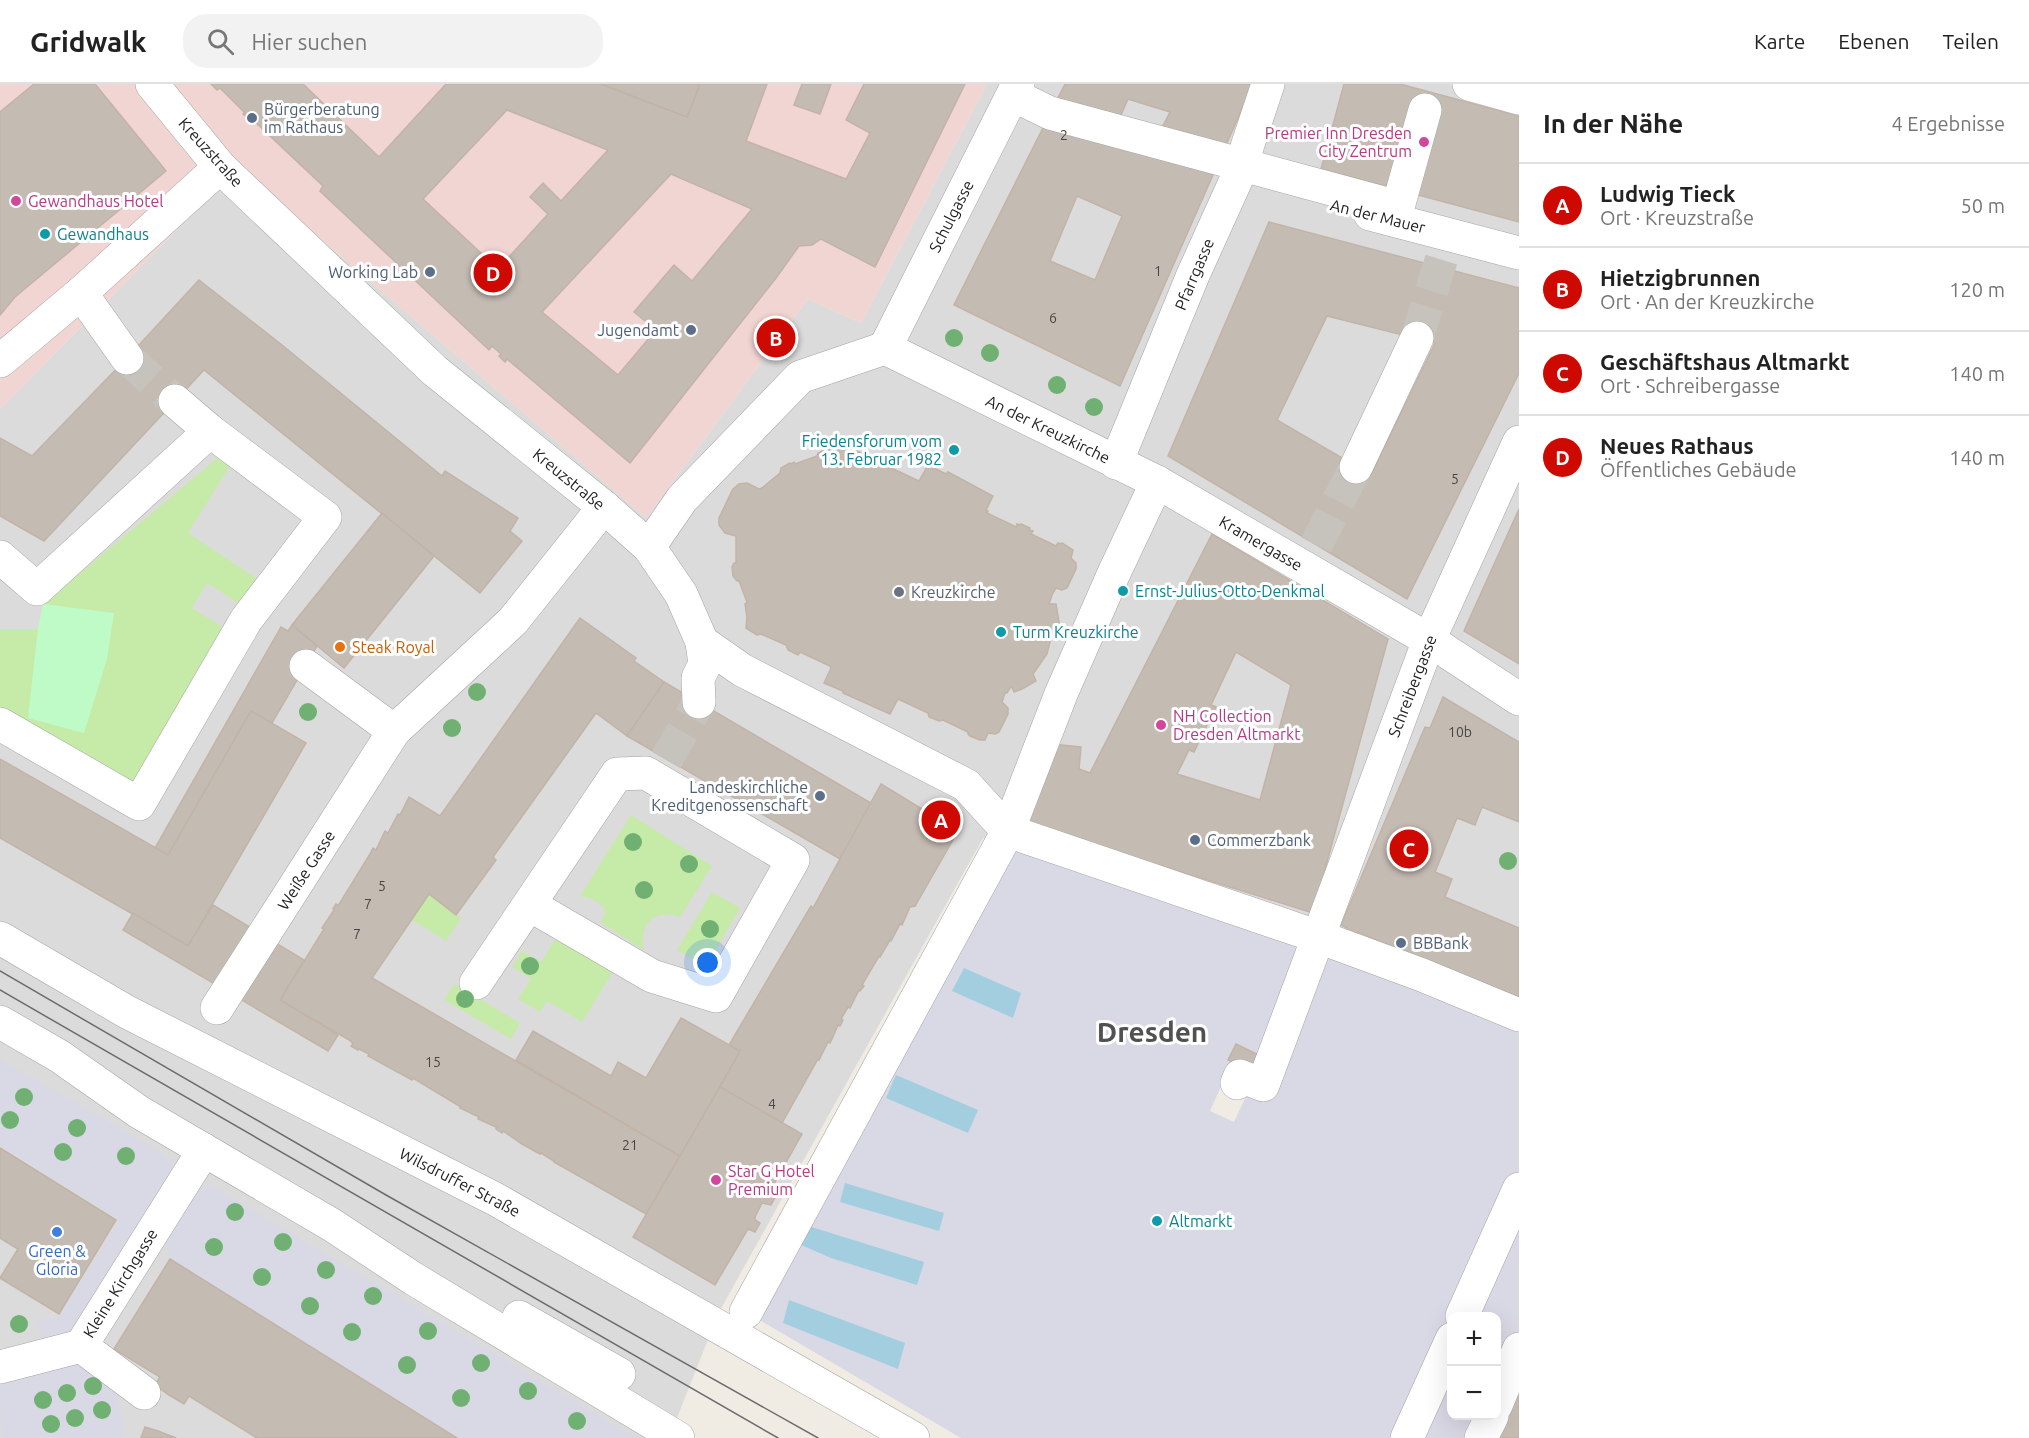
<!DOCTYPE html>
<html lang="de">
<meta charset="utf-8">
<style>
body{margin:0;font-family:Ubuntu,sans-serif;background:#f2f2f2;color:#222}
.controls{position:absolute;right:18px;bottom:18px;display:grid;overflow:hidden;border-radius:12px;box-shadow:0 6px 24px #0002}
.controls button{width:54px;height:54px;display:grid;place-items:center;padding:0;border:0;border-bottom:2px solid #e0e0e0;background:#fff;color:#222;font:30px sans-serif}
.you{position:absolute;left:708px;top:879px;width:21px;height:21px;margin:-15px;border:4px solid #fff;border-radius:50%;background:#1a73e8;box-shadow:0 0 0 9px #1a73e833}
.badge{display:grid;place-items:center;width:39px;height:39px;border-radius:50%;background:#cd0900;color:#fff;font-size:20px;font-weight:700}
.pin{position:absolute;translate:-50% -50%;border:3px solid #fff;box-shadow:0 2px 6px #0006}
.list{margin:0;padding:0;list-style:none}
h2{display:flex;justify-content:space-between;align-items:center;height:78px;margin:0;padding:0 24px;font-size:26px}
h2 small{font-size:20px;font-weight:400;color:#767676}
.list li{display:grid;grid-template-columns:39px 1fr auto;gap:18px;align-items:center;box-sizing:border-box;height:84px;padding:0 24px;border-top:2px solid #e0e0e0}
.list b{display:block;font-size:22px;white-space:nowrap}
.list p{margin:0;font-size:20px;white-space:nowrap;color:#767676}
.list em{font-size:20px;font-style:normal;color:#767676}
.icon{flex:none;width:33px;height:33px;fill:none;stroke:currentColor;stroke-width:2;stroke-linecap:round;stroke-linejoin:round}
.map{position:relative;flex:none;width:1519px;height:1354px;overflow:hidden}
header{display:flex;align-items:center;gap:36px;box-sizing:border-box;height:84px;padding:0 30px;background:#fff;border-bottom:2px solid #e0e0e0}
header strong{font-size:28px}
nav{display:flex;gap:33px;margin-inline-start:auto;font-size:21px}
.search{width:420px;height:54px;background:#f2f2f2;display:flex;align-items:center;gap:15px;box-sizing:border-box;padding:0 21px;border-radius:24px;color:#767676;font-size:22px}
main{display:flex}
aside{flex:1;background:#fff}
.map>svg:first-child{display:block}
</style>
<header>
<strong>Gridwalk</strong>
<div class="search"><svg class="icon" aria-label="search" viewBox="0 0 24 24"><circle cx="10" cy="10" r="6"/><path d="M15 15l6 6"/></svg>Hier suchen</div>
<nav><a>Karte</a><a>Ebenen</a><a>Teilen</a></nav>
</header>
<main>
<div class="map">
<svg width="1519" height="1354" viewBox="0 0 1519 1354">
<rect width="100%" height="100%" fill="#f0ece4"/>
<polygon fill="#dcdbdb" points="987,0 1519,0 1519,972 983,754 719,1228 669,1354 0,1354 0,325 238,84 646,434 808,215 861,239"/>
<polygon fill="#f1d5d3" points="0,0 987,0 861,239 808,215 646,434 238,84 0,325"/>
<g fill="#c6eba8">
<polygon points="221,371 233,377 188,449 259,496 243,522 207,499 192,524 227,546 137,711 0,632 0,545 38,545 43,520"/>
<path d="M631,731L712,782L680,833C655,824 638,840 644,866L600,838L605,830L603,822L592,815L580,812Z"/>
<polygon points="712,808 740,824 706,882 677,866"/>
<polygon points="429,810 461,834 446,857 411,835"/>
<polygon points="556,854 612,889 582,938 547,917 540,928 518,915 531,895 512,883 522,867 541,878"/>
<polygon points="454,900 520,939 511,955 444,916"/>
</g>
<polygon fill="#bffbc7" points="43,520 114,529 107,575 84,649 28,634 38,545"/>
<g fill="#d9d8e5" fill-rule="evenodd">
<path d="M1008,747L1519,931V1265L1497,1321L1496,1232H1452V1332H1492L1481,1354H961L746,1228ZM1222,1000L1247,1010L1234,1038L1210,1027Z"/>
<polygon points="0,975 164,1070 170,1076 172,1086 167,1099 72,1249 42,1260 38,1236 58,1234 119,1135 0,1062"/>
<polygon points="206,1102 212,1102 636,1354 457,1354 170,1175 165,1154 198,1104"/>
<polygon points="77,1278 113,1299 125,1348 123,1354 1,1354 0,1299"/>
</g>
<g fill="#a3cedf">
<polygon points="964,884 1021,909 1013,934 952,907"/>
<polygon points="896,991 978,1026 968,1049 886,1014"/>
<polygon points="845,1099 944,1129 939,1147 840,1118"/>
<polygon points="805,1141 924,1178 917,1201 831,1174 799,1160"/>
<polygon points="789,1216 905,1259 898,1285 783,1239"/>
</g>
<g fill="#c4bcb3" stroke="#c2b3a6" stroke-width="1.5" fill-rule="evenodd">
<polygon points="34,0 95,0 166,87 15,213 0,231 0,28"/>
<path d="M211,0H303L379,73L446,0H601L687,33L700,0H767L746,57L846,95L870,49L846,36L864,0H965L875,183L821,155L812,161L799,162L776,194L630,379L507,275L505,278L499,272L501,270L492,262L489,266L320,107L323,102L252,35L251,37L243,30L245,29L220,4L217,6ZM507,26L608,66L561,117L543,99L530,113L548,130L498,185L423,115ZM671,90L752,125L692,197L674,181L634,228L656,246L618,291L542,228Z"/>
<polygon points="601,0 700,0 687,33"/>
<polygon points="802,0 831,0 820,30 794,21"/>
<path d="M1065,0H1253L1120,302L954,221ZM1128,15L1170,28L1152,63L1114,47ZM1077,112L1122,132L1095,196L1050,177Z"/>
<polygon points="1344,0 1400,0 1519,32 1519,138 1321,85"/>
<path d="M1269,138L1519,204V289L1407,515L1168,372ZM1327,232L1435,259L1371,391L1277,336Z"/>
<polygon points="199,196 282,261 442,392 445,387 518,434 510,447 522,457 480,509 204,286 44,457 0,432 0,354 32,372 127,274"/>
<polygon points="839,355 849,360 850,364 874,375 879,374 889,378 889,383 919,397 928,381 946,390 948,388 993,412 986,426 988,427 987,429 1016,443 1017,440 1020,441 1021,440 1030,444 1029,446 1033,447 1031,450 1056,462 1058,459 1061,460 1062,459 1073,466 1071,474 1076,479 1076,485 1067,504 1062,506 1056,504 1052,511 1049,520 1056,520 1060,544 1053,546 1047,570 1033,590 1036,597 1022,605 1014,608 1012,603 1010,604 1007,609 1005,609 1002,618 1008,624 1008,630 999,648 995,650 988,649 985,656 980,656 970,652 968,650 968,648 943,636 939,637 929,633 928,629 898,615 890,630 843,609 843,607 824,599 831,584 830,582 800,568 798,571 788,566 786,561 761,550 757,551 746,544 747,533 745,520 747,518 739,497 737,497 733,492 732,483 734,479 736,479 736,452 725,449 719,441 719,434 729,413 733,405 739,400 747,399 759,405 762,404 780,389 781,384 790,379 791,380 794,378 795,380 817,372 818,369 825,366"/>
<polygon points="1519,425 1519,580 1464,547"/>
<polygon points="382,429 434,472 344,584 292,541"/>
<path d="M1212,450L1388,555L1313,829L1025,739L1051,660L1081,663L1079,685L1090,689ZM1236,568L1291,601L1260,716L1177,690L1189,666L1194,668L1216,623L1211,621Z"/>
<polygon points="580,534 636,574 634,577 664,598 627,652 596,629 493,773 496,776 456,831 429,810 372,894 680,1072 646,1130 554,1078 554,1077 541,1069 540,1070 522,1060 503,1047 502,1049 496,1045 496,1043 478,1035 479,1033 460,1024 461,1023 413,994 412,996 368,972 369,970 359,965 358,966 351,962 353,960 351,957 280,916 324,845 322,844 334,826 333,825 336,820 338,822 370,770 373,764 376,766 385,747 388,749 398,730 400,731 409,713 440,732"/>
<polygon points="292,541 317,562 272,639 251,627 168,771 155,764 281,543 288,547"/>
<polygon points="664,598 871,719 840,775 627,652"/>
<polygon points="1443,613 1519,658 1519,738 1482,723 1475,741 1457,734 1435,788 1452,795 1445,813 1519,844 1519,916 1358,848 1357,851 1347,847 1347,844 1341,841 1425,643 1430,644"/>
<polygon points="251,627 306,659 188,862 0,754 0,675 168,771"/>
<polygon points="881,700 958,747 915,822 910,823 902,841 900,840 891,857 890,856 880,873 879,872 862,901 864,902 860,907 859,906 850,924 848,923 841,935 843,936 840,942 838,941 832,955 830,959 828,958 819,976 818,975 782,1039 720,1003 740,967 729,961 811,822 813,824"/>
<polygon points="213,821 304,876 280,916 338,951 328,967 123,846 133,829 188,862"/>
<polygon points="681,934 740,967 680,1072 516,976 533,947 611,992 618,978 646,994"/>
<polygon points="1236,960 1269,976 1261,991 1228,976"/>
<polygon points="720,1003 802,1050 770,1107 777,1110 771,1121 762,1119 755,1133 755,1136 760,1139 755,1148 748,1145 715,1201 633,1153"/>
<polygon points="0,1064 116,1136 59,1230 0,1194 18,1165 0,1154"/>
<polygon points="170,1175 457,1354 257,1354 189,1312 184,1320 169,1311 155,1301 160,1293 114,1265"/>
<polygon points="1519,1298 1519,1354 1495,1354"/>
<polygon points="145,1343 158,1347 176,1354 141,1354"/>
</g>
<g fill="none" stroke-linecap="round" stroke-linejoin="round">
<g stroke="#c6c3bc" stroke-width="33" stroke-dasharray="33 16" stroke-linecap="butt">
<polyline points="1417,254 1449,151"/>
<polyline points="127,274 175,317"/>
<polyline points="1316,461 1356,383"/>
<polyline points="666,676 699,618"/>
</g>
<defs>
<g id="minor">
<polyline points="152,0 220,83 435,287 604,423 649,463 681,510 702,558 742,586 966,701 1008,747 1319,853 1422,891 1519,931"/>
<polyline points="1469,0 1519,14"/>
<polyline points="1013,11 1050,29 1398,123 1425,26"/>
<polyline points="1370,130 1519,169"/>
<polyline points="81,209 127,274"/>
<polyline points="885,264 1018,0"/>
<polyline points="0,277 81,209 220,83"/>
<polyline points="175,317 210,347"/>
<polyline points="1116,379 1193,191 1236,96 1268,0"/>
<polyline points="1356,383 1417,254"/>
<polyline points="649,463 682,415 800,293 885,264 1157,398 1429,556 1519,615"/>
<polyline points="0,473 37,505 210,347 325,433 246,536 139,720 0,640"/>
<polyline points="306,582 394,647"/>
<polyline points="699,618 698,594 705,580 702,558"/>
<polyline points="0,854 127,928 495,1115 913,1354"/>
<polyline points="476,899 617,690 646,689 793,776 716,912 652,892 530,821"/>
<polyline points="217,924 394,647 513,537 604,423"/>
<polyline points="0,938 59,972 139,1028 332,1141 414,1195 678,1354"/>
<polyline points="1237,999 1240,992 1263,1001 1429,556 1519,358"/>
<polyline points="746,1228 1008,747 1061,610 1114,489 1157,398"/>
<polyline points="1462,1232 1519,1105"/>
<polyline points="519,1233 619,1290"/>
<polyline points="81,1262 144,1309"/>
<polyline points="0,1283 81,1262 204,1066"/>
<polyline points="1496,1321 1519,1265"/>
<polyline points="1407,1354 1452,1255"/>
<polyline points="1481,1354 1492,1332"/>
</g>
</defs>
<use href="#minor" stroke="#a5a5a5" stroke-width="34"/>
<use href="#minor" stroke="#fff" stroke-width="33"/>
<g stroke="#6c6c6c" stroke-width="1.5">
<polyline points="0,887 386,1111 818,1354"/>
<polyline points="0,906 778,1354"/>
</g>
</g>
<g fill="#70b173">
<circle cx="954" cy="254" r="9"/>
<circle cx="990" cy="269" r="9"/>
<circle cx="1057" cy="301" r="9"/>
<circle cx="1094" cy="323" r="9"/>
<circle cx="477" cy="608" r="9"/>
<circle cx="308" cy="628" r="9"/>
<circle cx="452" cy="644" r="9"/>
<circle cx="633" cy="758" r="9"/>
<circle cx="1508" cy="777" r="9"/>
<circle cx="689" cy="780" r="9"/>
<circle cx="644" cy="806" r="9"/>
<circle cx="710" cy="845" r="9"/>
<circle cx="530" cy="882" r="9"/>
<circle cx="465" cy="915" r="9"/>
<circle cx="24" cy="1013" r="9"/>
<circle cx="10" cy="1036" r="9"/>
<circle cx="77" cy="1044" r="9"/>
<circle cx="63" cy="1068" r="9"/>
<circle cx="126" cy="1072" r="9"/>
<circle cx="235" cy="1128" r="9"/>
<circle cx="283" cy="1158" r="9"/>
<circle cx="214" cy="1163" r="9"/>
<circle cx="326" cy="1186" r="9"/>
<circle cx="262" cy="1193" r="9"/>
<circle cx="373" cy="1212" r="9"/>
<circle cx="310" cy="1222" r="9"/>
<circle cx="19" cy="1240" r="9"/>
<circle cx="428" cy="1247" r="9"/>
<circle cx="352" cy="1248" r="9"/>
<circle cx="481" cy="1279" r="9"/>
<circle cx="407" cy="1281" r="9"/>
<circle cx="93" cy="1302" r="9"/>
<circle cx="528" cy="1307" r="9"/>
<circle cx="67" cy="1309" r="9"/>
<circle cx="461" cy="1314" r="9"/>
<circle cx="43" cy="1316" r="9"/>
<circle cx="102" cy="1326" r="9"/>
<circle cx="75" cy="1334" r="9"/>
<circle cx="577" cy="1337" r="9"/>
<circle cx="51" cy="1340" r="9"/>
</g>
<g fill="#5c6f8a" stroke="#fff" stroke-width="2">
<circle cx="252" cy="34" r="6"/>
<circle cx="430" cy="188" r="6"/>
<circle cx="691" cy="246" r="6"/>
<circle cx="820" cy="712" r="6"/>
<circle cx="1195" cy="756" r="6"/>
<circle cx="1401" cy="859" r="6"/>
</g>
<g fill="#d1479c" stroke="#fff" stroke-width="2">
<circle cx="1424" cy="58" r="6"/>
<circle cx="16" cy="117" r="6"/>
<circle cx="1161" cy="641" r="6"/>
<circle cx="716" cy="1096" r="6"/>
</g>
<g fill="#0f9aa8" stroke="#fff" stroke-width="2">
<circle cx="45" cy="150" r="6"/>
<circle cx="954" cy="366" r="6"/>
<circle cx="1123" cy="507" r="6"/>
<circle cx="1001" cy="548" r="6"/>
<circle cx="1157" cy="1137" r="6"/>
</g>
<circle fill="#6b7280" stroke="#fff" stroke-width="2" cx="899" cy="508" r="6"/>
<circle fill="#e8710a" stroke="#fff" stroke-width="2" cx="340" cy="563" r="6"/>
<circle fill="#3f7fe0" stroke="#fff" stroke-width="2" cx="57" cy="1148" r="6"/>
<g text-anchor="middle" stroke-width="6" stroke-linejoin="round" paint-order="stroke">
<g font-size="14" fill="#484643">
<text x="1064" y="56">2</text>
<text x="1158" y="192">1</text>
<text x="1053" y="239">6</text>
<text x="1455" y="400">5</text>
<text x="1460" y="653">10b</text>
<text x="382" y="807">5</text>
<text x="368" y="825">7</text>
<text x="357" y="855">7</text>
<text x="433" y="983">15</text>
<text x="772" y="1025">4</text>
<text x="630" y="1066">21</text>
</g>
<g font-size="16" fill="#4e5e75" stroke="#fff" text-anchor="start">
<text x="264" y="31">Bürgerberatung<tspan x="264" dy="18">im Rathaus</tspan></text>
<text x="418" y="194" text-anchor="end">Working Lab</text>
<text x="679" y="252" text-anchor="end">Jugendamt</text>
<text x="808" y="709" text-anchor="end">Landeskirchliche<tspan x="808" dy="18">Kreditgenossenschaft</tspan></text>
<text x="1207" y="762">Commerzbank</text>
<text x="1413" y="865">BBBank</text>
</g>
<g font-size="16" fill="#b23c85" stroke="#fff" text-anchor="start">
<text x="1412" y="55" text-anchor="end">Premier Inn Dresden<tspan x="1412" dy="18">City Zentrum</tspan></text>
<text x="28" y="123">Gewandhaus Hotel</text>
<text x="1173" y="638">NH Collection<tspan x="1173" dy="18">Dresden Altmarkt</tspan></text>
<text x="728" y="1093">Star G Hotel<tspan x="728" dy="18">Premium</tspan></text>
</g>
<g font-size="16" fill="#1e1e1e" stroke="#fff">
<text transform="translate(211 68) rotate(48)" y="6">Kreuzstraße</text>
<text transform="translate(951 132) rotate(-63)" y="6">Schulgasse</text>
<text transform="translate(1378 132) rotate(14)" y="6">An der Mauer</text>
<text transform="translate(1194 190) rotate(-67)" y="6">Pfarrgasse</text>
<text transform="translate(1048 345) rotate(26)" y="6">An der Kreuzkirche</text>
<text transform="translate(569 395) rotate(39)" y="6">Kreuzstraße</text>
<text transform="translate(1261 459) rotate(30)" y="6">Kramergasse</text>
<text transform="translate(1412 602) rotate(-69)" y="6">Schreibergasse</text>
<text transform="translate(306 786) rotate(-57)" y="6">Weiße Gasse</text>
<text transform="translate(460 1098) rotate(27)" y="6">Wilsdruffer Straße</text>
<text transform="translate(120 1199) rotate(-58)" y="6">Kleine Kirchgasse</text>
</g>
<g font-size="16" fill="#0d838f" stroke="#fff" text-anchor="start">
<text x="57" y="156">Gewandhaus</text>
<text x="942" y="363" text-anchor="end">Friedensforum vom<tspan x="942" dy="18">13. Februar 1982</tspan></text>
<text x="1135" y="513">Ernst-Julius-Otto-Denkmal</text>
<text x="1013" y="554">Turm Kreuzkirche</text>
<text x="1169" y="1143">Altmarkt</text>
</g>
<g font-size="16" fill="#5b616d" stroke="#fff" text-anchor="start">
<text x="911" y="514">Kreuzkirche</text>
</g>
<g font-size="16" fill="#c56008" stroke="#fff" text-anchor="start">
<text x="352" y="569">Steak Royal</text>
</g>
<g font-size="16" fill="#366cbe" stroke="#fff">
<text x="57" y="1173">Green &amp;<tspan x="57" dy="18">Gloria</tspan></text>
</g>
<g font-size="28" font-weight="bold" fill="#515151" stroke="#fff">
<text x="1152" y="958">Dresden</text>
</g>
</g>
</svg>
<div class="controls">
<button>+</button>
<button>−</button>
</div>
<div class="you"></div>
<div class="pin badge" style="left:941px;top:736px">A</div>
<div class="pin badge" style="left:776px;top:254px">B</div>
<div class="pin badge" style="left:1409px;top:765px">C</div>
<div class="pin badge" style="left:493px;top:189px">D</div>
</div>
<aside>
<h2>In der Nähe<small>4 Ergebnisse</small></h2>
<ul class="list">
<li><span class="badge">A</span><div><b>Ludwig Tieck</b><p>Ort · Kreuzstraße</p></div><em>50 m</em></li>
<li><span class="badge">B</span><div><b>Hietzigbrunnen</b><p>Ort · An der Kreuzkirche</p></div><em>120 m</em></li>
<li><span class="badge">C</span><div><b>Geschäftshaus Altmarkt</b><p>Ort · Schreibergasse</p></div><em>140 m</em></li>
<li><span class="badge">D</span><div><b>Neues Rathaus</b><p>Öffentliches Gebäude</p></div><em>140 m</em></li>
</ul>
</aside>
</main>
